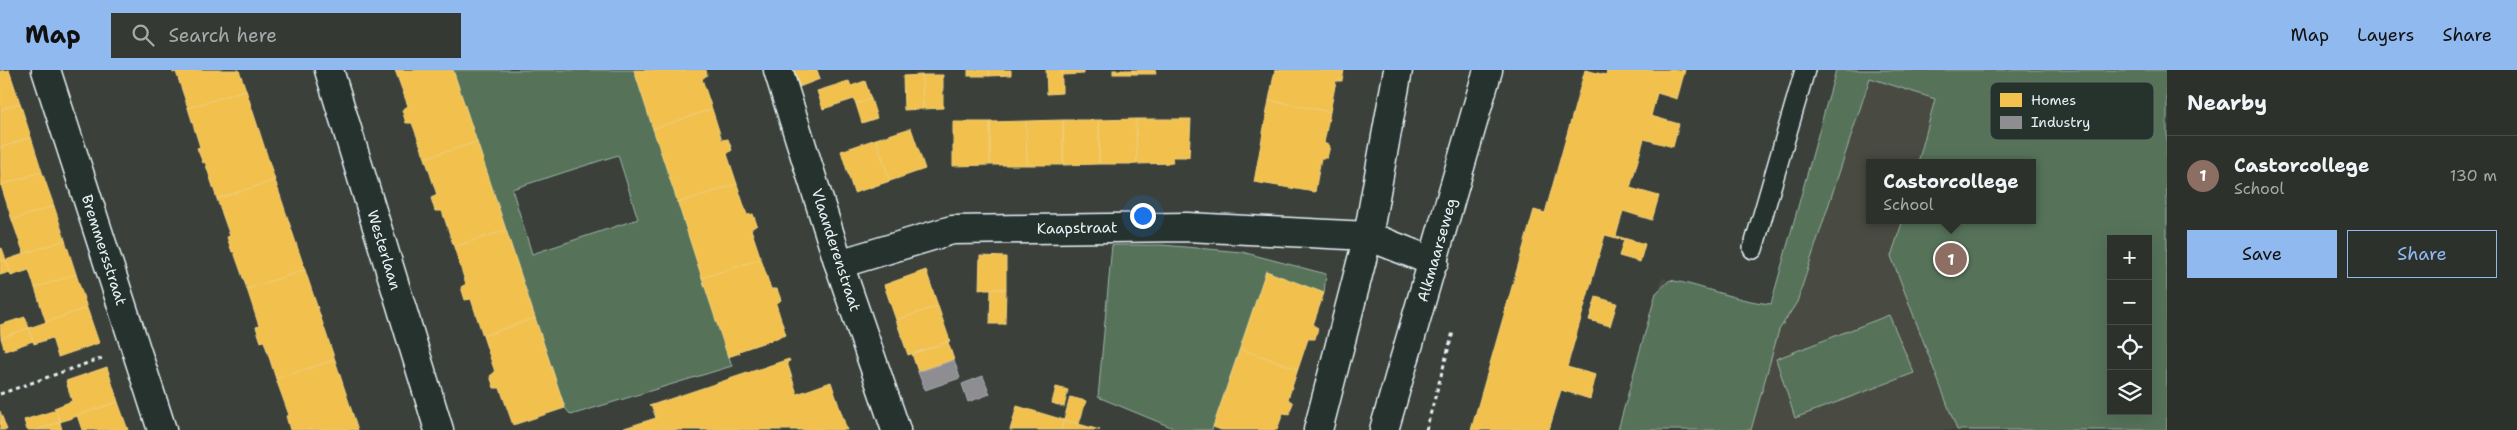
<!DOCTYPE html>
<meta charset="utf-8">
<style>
body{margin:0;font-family:"Shantell Sans",sans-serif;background:#343934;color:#f1f3f6}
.controls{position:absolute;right:15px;bottom:15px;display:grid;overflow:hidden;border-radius:0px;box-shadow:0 5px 20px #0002}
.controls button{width:45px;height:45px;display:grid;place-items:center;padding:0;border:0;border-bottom:1px solid #484c48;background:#2c312c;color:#f1f3f6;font:25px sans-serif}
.you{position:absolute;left:1142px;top:145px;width:18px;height:18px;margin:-12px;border:4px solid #fff;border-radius:50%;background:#1a73e8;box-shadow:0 0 0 8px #1a73e833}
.badge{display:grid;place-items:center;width:32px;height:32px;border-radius:50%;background:#90b9f0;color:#fff;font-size:16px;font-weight:700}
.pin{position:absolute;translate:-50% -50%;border:2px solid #fff;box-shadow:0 1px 5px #0006}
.popup{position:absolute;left:1866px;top:89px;width:170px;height:65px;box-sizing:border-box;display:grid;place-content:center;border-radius:0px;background:#2c312c;filter:drop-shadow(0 1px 4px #0005);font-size:16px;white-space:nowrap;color:#a6a9a9}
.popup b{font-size:19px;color:#f1f3f6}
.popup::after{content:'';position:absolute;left:50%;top:100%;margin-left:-10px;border:10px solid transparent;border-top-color:#2c312c}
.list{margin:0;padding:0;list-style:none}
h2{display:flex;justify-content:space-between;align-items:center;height:65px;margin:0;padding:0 20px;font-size:21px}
h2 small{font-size:16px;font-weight:400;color:#a6a9a9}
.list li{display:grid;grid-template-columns:32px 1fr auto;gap:15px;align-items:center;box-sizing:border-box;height:80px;padding:0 20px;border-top:1px solid #484c48}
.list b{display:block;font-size:19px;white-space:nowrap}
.list p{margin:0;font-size:16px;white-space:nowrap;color:#a6a9a9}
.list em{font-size:16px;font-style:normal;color:#a6a9a9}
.actions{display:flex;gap:10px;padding:15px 20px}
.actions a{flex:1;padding:11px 0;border:1px solid #90b9f0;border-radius:0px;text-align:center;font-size:18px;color:#90b9f0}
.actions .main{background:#90b9f0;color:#111}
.icon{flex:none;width:28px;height:28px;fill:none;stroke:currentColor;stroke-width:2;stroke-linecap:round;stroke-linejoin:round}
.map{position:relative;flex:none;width:2167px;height:360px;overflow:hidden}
header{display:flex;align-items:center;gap:30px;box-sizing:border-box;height:70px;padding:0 25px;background:#90b9f0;color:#111}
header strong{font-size:24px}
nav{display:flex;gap:28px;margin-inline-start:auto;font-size:18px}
.search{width:350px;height:45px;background:#343934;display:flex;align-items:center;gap:12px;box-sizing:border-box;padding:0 18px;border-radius:0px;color:#a6a9a9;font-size:19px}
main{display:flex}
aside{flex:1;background:#2c312c}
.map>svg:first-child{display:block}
</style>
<header>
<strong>Map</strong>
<div class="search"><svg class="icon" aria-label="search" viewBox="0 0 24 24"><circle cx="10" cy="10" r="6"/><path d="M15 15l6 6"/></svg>Search here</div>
<nav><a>Map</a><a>Layers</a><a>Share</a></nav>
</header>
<main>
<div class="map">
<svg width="2167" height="360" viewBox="0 0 2167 360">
<rect width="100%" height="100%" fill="#3b413a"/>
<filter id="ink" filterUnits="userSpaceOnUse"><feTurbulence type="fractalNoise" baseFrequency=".02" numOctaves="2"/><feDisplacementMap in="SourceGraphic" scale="10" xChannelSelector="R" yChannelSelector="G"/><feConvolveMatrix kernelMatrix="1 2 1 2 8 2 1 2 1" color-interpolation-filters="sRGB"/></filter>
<g filter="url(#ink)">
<path fill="#4a4b43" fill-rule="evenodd" d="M1845,0H2167V360H1619L1662,208L1776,241ZM1870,93H2032V150H1870ZM2111,169H2148V341H2111Z"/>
<g fill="#56735a" stroke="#9fb2a9" fill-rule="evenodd">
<path d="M453,0H634L732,296L571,345L565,338ZM618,85L638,149L532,184L512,119Z"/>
<path d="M1836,0H2167V360H1957L1891,186L1903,150H2032V93H1918L1935,29L1870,8L1797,232L1779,260L1751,360H1618L1656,223L1670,210C1704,216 1736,231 1771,234ZM2111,169H2148V341H2111Z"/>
<polygon points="1112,175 1162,175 1242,182 1326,204 1324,223 1266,201 1212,360 1178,360 1098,327"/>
<polygon points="1889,245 1914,303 1795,348 1776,289"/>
</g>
<g fill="#f2c14e" stroke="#efcf81">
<polygon points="9,0 20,33 0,40 0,1"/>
<polygon points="172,0 239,0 246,20 188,38 176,2 173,3"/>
<polygon points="395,0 453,0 477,72 425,88 412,53 406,53 402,40 408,36"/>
<polygon points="634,0 706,0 707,5 702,9 712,39 653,59"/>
<polygon points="793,0 817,0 820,9 799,17"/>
<rect x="968" y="0" width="21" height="6"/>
<polygon points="989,0 1011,0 1011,5 989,6"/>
<polygon points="1046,0 1062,0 1062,23 1047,24"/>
<polygon points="1062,0 1084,0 1084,4 1062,5"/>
<rect x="1113" y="0" width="21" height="4"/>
<polygon points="1134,0 1155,0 1156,4 1134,4"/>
<polygon points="1275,0 1344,0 1342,11 1336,11 1330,42 1269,30"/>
<polygon points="1585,0 1606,5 1607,0 1685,0 1677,29 1657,23 1651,46 1679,54 1673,77 1644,69 1630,118 1659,126 1652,150 1623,141 1616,166 1645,174 1640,192 1619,186 1624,170 1605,165 1567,297 1596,305 1590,329 1561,320 1549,360 1471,360 1534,140 1545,143"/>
<polygon points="922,5 943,5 943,38 923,39"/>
<polygon points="922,5 923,39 904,40 903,6"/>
<polygon points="849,11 851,16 865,11 871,29 856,34 854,29 823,39 817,21"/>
<polygon points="246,20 275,110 217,129 205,92 203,93 197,78 200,77 188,38"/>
<polygon points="871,29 877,48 862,53 856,34"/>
<polygon points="1269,30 1330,42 1324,73 1330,76 1327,88 1321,88 1315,122 1254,112"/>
<polygon points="20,33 31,67 0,78 0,40"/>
<polygon points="712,39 722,70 728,69 732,80 727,84 737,114 678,133 653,59"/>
<polygon points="1136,49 1137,94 1099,94 1099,50"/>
<polygon points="1136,49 1191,49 1189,87 1172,87 1173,93 1137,94"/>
<polygon points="1063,50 1099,50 1099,94 1063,95"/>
<polygon points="1063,50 1063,95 1027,95 1026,51"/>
<polygon points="1026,51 1027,95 990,95 990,52"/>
<polygon points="953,52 990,52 990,95 953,96"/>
<polygon points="911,58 925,99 890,111 876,69"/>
<polygon points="31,67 42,102 1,115 0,78"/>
<polygon points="876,69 890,111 854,123 841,81"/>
<polygon points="477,72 506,160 454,177 442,141 435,141 431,128 437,125 425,88"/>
<polygon points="42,102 54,136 12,150 1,115"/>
<polygon points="275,110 305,200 247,219 234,182 232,182 227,167 230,166 217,129"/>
<polygon points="737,114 747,145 753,144 757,155 751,159 761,189 702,208 678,133"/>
<polygon points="54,136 65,170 24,184 12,150"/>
<polygon points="506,160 535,248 483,266 471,229 465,230 461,217 466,214 454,177"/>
<polygon points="65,170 76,204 35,218 29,200 11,206 6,190"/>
<polygon points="2,178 6,190 0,192 0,179"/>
<polygon points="980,186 1006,187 1006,219 979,219"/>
<polygon points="761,189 771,219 777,219 781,230 776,234 786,265 739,281 740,283 728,287 702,208"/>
<polygon points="6,190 10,202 0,205 0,192"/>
<polygon points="305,200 335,290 276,309 264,271 261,272 256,257 259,256 247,219"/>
<polygon points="926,200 938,236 896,250 884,215"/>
<polygon points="1266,201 1324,223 1313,255 1318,258 1315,269 1308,269 1298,299 1240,279"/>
<polygon points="76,204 87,238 46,252 35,218"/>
<polygon points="991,219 1006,219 1005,254 990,254"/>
<polygon points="1596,227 1617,233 1610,256 1589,250"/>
<polygon points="938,236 950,271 908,285 896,250"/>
<polygon points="87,238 99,273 58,287 52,268 34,274 29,258"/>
<polygon points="25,247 29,258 1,268 0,255"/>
<polygon points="535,248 565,338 513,355 500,318 494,318 490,306 495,302 483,266"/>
<polygon points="29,258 33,271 5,281 1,268"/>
<polygon points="948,272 954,290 918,302 912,284"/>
<polygon points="1240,279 1298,299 1288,329 1293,333 1289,344 1283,343 1277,360 1221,360 1213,357"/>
<polygon points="789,289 790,291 787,292 797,324 831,312 847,360 618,360 656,348 652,337 649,336"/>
<polygon points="335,290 358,360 290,360 286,346 289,345 276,309"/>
<polygon points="107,297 118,332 60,352 54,338 72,331 66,311"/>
<polygon points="1056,317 1068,320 1064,337 1052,333"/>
<polygon points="1070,327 1086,331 1079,354 1064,350"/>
<polygon points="118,332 128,360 82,360 77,345"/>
<polygon points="1017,336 1064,350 1061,360 1010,360"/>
<polygon points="56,340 60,352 36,360 27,360 24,350"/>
<polygon points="0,341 7,360 0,360"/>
<polygon points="1064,350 1100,360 1061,360"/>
<polygon points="60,352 62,360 36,360"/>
</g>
<g fill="#8d8d92" stroke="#a8abb1">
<polygon points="954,290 960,308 925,320 918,302"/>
<polygon points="983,306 990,324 968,332 962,314"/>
</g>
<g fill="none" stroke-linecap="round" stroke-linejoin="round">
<defs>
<polyline id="lane" points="1753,179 1805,0"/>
<g id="street">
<polyline points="46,0 162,360"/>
<polyline points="329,0 439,360"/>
<polyline points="778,0 839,194 896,360"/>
<polyline points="839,194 952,160 1187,157 1368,166 1434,192"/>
<polyline points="1318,360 1368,166 1398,0"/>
</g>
<polyline id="secondary" points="1384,360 1488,0"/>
</defs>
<use href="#lane" stroke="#e8f1f8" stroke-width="22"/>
<use href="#street" stroke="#e8f1f8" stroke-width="31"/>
<use href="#secondary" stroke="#e8f1f8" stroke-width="31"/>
<g stroke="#e8f1f8" stroke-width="3" stroke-dasharray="4 4" stroke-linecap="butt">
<polyline points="0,324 102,288"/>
<polyline points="1426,360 1453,262"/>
</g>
<use href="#lane" stroke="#26332d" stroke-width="19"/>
<use href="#street" stroke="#26332d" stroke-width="28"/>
<use href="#secondary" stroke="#26332d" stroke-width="28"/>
</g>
</g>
<g text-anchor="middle" stroke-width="5" stroke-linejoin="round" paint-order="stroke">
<g font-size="15" fill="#e8f1f8" stroke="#26332d">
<text transform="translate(1077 158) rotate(-1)" y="5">Kaapstraat</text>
<text transform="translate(104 180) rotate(72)" y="5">Bremmersstraat</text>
<text transform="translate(384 180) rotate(73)" y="5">Westerlaan</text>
<text transform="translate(836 180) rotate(72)" y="5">Vlaanderenstraat</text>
<text transform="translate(1437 180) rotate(-74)" y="5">Alkmaarseweg</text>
</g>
</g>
<rect x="1990" y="12" width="164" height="58" rx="8" fill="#26332d" stroke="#606c6a" stroke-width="1"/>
<rect x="2000" y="23" width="22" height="14" fill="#f2c14e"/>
<rect x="2000" y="46" width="22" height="13" fill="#8d8d92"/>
<g font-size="14" fill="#e8f1f8">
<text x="2031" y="35">Homes</text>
<text x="2031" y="57">Industry</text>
</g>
</svg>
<div class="controls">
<button>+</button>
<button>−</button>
<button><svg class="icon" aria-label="locate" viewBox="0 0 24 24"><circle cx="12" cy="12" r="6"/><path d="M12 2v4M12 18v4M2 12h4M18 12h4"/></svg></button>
<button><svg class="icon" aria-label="layers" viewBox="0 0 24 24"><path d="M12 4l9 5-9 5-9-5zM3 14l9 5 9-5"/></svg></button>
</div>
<div class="you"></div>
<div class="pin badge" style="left:1951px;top:189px;background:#8d6e63">1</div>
<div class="popup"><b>Castorcollege</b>School</div>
</div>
<aside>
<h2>Nearby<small></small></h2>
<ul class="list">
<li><span class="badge" style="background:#8d6e63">1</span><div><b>Castorcollege</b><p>School</p></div><em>130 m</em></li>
</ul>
<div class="actions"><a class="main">Save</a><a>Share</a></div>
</aside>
</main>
